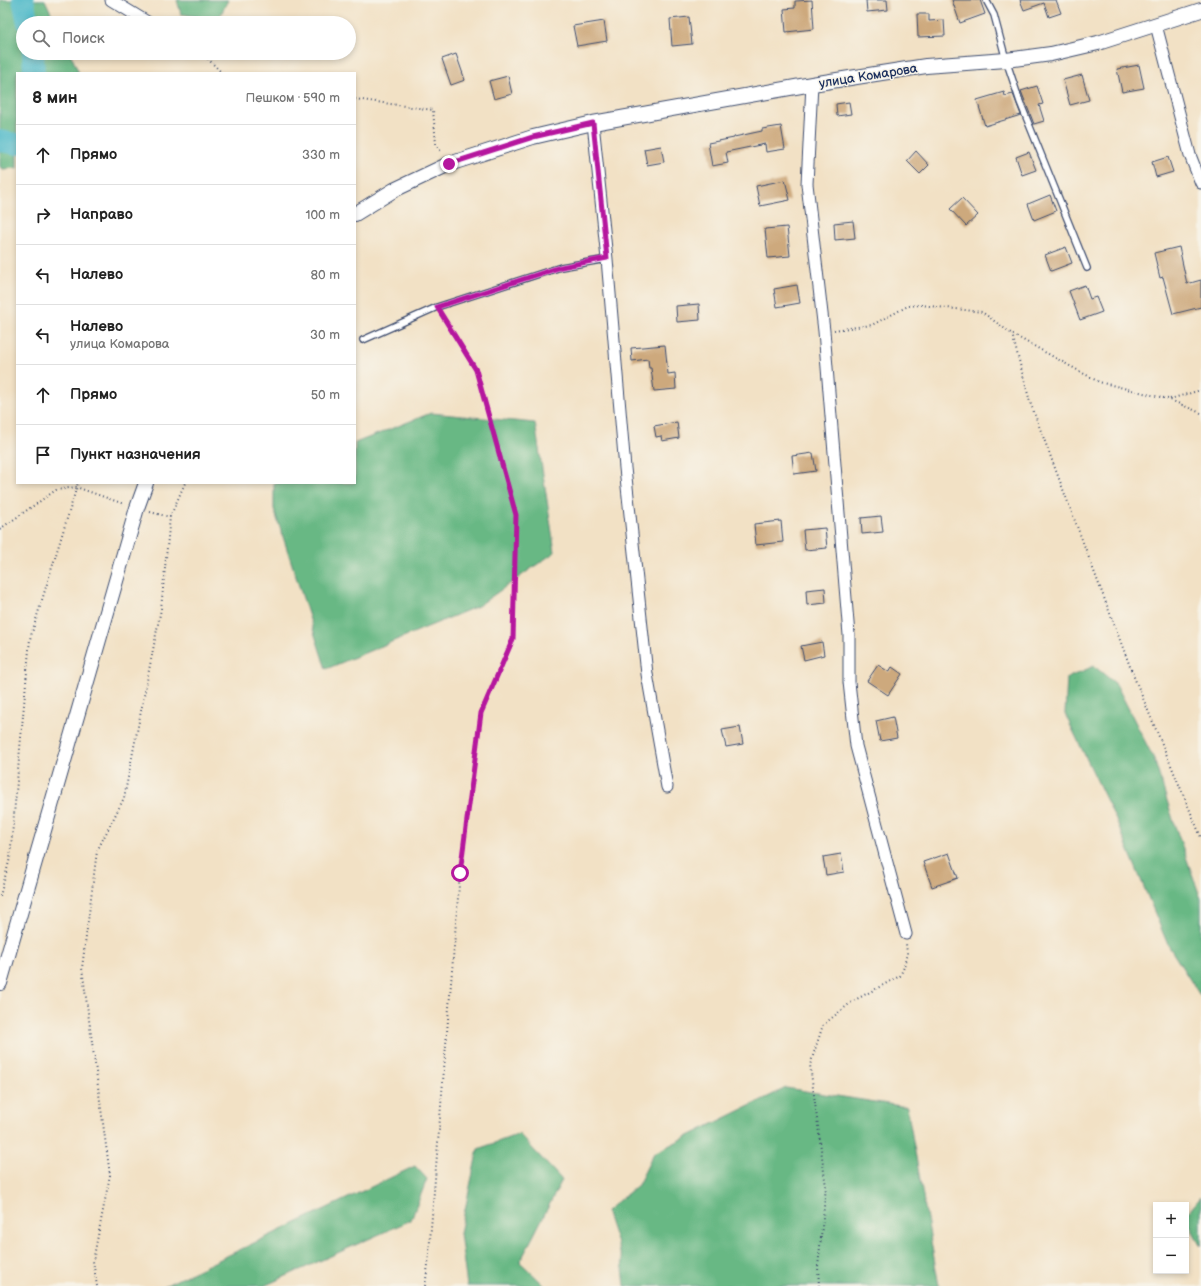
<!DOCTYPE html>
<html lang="ru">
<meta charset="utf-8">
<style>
body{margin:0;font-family:"Balsamiq Sans",sans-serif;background:#f6f6f6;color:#222}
.controls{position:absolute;right:12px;bottom:12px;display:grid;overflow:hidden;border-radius:0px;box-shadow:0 2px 6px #0003}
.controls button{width:36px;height:36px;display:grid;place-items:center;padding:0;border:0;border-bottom:1px solid #e0e0e0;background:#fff;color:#222;font:20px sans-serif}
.stop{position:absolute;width:12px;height:12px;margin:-9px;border:3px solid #b5179e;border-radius:50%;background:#fff}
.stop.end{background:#b5179e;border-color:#fff;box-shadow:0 1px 4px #0008}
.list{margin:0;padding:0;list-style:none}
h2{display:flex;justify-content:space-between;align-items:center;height:52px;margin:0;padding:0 16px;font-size:17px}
h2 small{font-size:13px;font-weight:400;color:#767676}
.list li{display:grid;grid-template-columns:26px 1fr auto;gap:12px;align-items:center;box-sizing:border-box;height:60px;padding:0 16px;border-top:1px solid #e0e0e0}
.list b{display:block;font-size:15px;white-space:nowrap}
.list p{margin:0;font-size:13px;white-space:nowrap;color:#767676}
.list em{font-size:13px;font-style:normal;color:#767676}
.icon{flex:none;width:22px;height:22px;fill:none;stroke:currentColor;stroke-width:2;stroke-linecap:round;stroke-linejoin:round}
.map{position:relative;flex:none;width:1201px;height:1286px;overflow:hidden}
.search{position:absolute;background:#fff;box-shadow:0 2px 6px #0003;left:16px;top:16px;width:340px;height:44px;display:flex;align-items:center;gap:10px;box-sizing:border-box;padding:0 14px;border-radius:22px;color:#767676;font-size:15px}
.panel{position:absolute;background:#fff;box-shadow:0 2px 6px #0003;left:16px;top:72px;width:340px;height:412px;border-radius:0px}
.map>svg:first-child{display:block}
</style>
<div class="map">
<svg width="1201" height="1286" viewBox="0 0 1201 1286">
<rect width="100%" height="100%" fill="#f7f3e8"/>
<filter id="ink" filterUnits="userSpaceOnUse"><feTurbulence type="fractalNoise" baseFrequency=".025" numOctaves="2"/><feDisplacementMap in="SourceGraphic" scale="8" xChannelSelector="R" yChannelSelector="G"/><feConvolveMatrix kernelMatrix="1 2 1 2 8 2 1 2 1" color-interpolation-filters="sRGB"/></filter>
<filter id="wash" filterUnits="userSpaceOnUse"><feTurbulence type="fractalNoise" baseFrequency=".012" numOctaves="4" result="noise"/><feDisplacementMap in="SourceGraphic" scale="16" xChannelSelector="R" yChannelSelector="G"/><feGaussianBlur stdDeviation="0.9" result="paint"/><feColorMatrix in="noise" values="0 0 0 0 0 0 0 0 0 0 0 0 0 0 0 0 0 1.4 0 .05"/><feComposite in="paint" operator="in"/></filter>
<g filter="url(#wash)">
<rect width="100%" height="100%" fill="#f2e1c5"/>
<g fill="#68b884" stroke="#427471">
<polygon points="0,0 45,0 56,23 23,23 23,53 70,53 79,73 17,73 17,168 3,169 0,167"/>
<polygon points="177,0 228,0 218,20 181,14"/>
<polygon points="431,413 535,423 555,552 478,606 326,669 274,509 274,483 355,483 355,443"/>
<polygon points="1094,666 1116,684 1154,759 1175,826 1201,899 1201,997 1168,945 1117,822 1065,714 1067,678"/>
<polygon points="786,1088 907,1107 939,1286 625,1286 622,1259 606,1211 638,1185 654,1153"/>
<polygon points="519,1134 562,1180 520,1262 545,1286 467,1286 460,1233 478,1149"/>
<polygon points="415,1166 427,1179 411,1220 264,1286 164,1286"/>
<polygon points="1201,1197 1201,1246 1186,1219 1186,1215"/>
</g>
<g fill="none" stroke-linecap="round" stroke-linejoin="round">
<g stroke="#4eb9c9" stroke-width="22">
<polyline points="23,0 28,23"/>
<polyline points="33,53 34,73"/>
<polyline points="0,141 17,144"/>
</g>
</g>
<g id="blocks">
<g fill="#cda97d">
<polygon points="812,0 814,29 786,32 784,9 795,8 795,1"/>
<polygon points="866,0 887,0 888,10 867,12"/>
<polygon points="952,0 980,0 985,14 960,23"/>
<polygon points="1020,0 1056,0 1061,13 1049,17 1044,3 1024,10"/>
<polygon points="917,14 929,14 929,21 944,20 945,36 918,37"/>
<polygon points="689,17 692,44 672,46 670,19"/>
<polygon points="604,21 607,41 577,46 573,26"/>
<polygon points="456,54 465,80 451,85 442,59"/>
<polygon points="1139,65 1144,88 1122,92 1117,69"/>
<polygon points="1082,75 1089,100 1070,105 1063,80"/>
<polygon points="508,76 512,94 494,99 489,81"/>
<polygon points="1037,86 1043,104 1039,105 1044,121 1034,124 1021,91"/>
<polygon points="1004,92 1005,96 1013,94 1021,115 985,126 977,100"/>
<polygon points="849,102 851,114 837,116 836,104"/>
<polygon points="781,126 785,149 766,152 765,144 726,152 728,163 712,166 708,143 734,138 734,137 762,131 762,129"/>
<polygon points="661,146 664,162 647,165 644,149"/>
<polygon points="916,151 929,165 920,174 907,161"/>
<polygon points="1029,152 1036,170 1022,175 1016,157"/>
<polygon points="1168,157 1173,172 1156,177 1152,162"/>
<polygon points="785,180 790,200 760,206 756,186"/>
<polygon points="1050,195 1056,211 1034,220 1028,204"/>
<polygon points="962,198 978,215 966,226 950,209"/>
<polygon points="853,221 855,238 835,240 834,223"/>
<polygon points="787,227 790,256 768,258 765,229"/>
<polygon points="1066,247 1072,263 1051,271 1045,255"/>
<polygon points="1179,247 1187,284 1201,280 1201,307 1173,314 1163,277 1160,278 1154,253"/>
<polygon points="797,285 800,303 777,307 774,289"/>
<polygon points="1085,285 1090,299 1096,297 1102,312 1080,320 1069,291"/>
<polygon points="699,304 700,320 677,322 676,306"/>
<polygon points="665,345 668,374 675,373 676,389 654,391 651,368 649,368 648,359 632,361 631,348"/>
<polygon points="677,422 679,438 662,441 661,436 656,437 654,426"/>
<polygon points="813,453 816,471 794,474 792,456"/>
<polygon points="881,516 883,532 862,534 861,518"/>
<polygon points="781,521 783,542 756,545 754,524"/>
<polygon points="825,528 827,548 805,550 803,530"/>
<polygon points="825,588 826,603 807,605 806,590"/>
<polygon points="822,642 824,655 804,660 801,646"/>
<polygon points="878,665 889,672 892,667 902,674 888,695 867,681"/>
<polygon points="893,717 897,738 880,741 876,721"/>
<polygon points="740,727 743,744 726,747 722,730"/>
<polygon points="949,853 958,878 932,887 923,862"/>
<polygon points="841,854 844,872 826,875 823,857"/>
</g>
</g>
</g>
<g filter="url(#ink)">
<use href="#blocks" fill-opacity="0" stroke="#3b4a6d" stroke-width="1"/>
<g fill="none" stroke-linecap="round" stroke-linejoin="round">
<defs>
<g id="service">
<polyline points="986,0 994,15 1006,60 1020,102 1087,268"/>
<polyline points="363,340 437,307 561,267 607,259"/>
</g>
<g id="minor">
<polyline points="111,0 149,23"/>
<polyline points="1156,25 1190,155 1201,183"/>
<polyline points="812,84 807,184 824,331 849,635 849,682 856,746 906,934"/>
<polyline points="593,123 607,259 625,468 647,674 667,787"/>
</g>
<g id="tertiary">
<polyline points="355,214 394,190 449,164 533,137 593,123 812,84 926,66 1006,60 1051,54 1098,43 1201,10"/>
<polyline points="0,983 137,508 146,483"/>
</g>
</defs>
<use href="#service" stroke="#3b4a6d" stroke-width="8"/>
<use href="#minor" stroke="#3b4a6d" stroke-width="13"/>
<use href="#tertiary" stroke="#3b4a6d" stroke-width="16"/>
<g stroke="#3b4a6d" stroke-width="2" stroke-dasharray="1 3" stroke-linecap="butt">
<polyline points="202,53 222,73"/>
<polyline points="355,99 433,110 436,144 442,153"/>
<polyline points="834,330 872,325 908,306 921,305 982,312 1012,334 1099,382 1168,399 1201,413"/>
<polyline points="1012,334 1030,402 1134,677 1201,837"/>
<polyline points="1170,399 1201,390"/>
<polyline points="150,512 170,517"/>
<polyline points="0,529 56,490 76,487 124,504"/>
<polyline points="0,896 10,858 30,639 78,483"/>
<polyline points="97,1286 93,1261 110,1175 82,968 97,851 124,798 161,609 170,517 185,483"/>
<polyline points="425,1286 428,1265 460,873 481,713 513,639 516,515 476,370 441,314"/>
<polyline points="819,1286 818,1267 826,1187 810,1065 823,1025 853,1001 900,976 904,967 907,953 906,944"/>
</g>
<use href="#service" stroke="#fff" stroke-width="5.5"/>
<use href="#minor" stroke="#fff" stroke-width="11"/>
<use href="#tertiary" stroke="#fff" stroke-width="14"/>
</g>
</g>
<g fill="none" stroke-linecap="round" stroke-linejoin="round" filter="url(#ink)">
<polyline stroke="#b5179e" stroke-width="5" points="449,164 533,137 593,123 607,258 561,267 437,307 476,370 516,515 513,639 481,713 460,873"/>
</g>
<g text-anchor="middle" stroke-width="3" stroke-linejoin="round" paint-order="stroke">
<g font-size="13" fill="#1b2f5e" stroke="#f7f3e8">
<text transform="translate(868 75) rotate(-9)" y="5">улица Комарова</text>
</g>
</g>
</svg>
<div class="controls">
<button>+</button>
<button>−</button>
</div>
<div class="stop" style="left:460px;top:873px"></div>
<div class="stop end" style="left:449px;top:164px"></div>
<div class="search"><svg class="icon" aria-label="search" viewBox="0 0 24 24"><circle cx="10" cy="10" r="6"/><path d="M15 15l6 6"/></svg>Поиск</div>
<section class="panel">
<h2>8 мин<small>Пешком · 590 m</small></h2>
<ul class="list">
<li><svg class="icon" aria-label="ahead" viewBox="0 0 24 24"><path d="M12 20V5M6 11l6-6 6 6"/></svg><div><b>Прямо</b></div><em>330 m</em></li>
<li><svg class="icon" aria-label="right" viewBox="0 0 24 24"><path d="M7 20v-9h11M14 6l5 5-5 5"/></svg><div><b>Направо</b></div><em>100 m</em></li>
<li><svg class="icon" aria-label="left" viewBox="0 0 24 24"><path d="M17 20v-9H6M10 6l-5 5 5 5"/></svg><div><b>Налево</b></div><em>80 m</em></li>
<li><svg class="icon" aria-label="left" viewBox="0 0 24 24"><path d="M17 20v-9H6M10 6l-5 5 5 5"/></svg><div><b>Налево</b><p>улица Комарова</p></div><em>30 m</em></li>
<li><svg class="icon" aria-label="ahead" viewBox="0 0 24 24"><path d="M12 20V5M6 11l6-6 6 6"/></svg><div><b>Прямо</b></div><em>50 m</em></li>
<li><svg class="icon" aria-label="arrive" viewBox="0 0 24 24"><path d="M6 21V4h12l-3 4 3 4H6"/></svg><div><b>Пункт назначения</b></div></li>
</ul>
</section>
</div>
